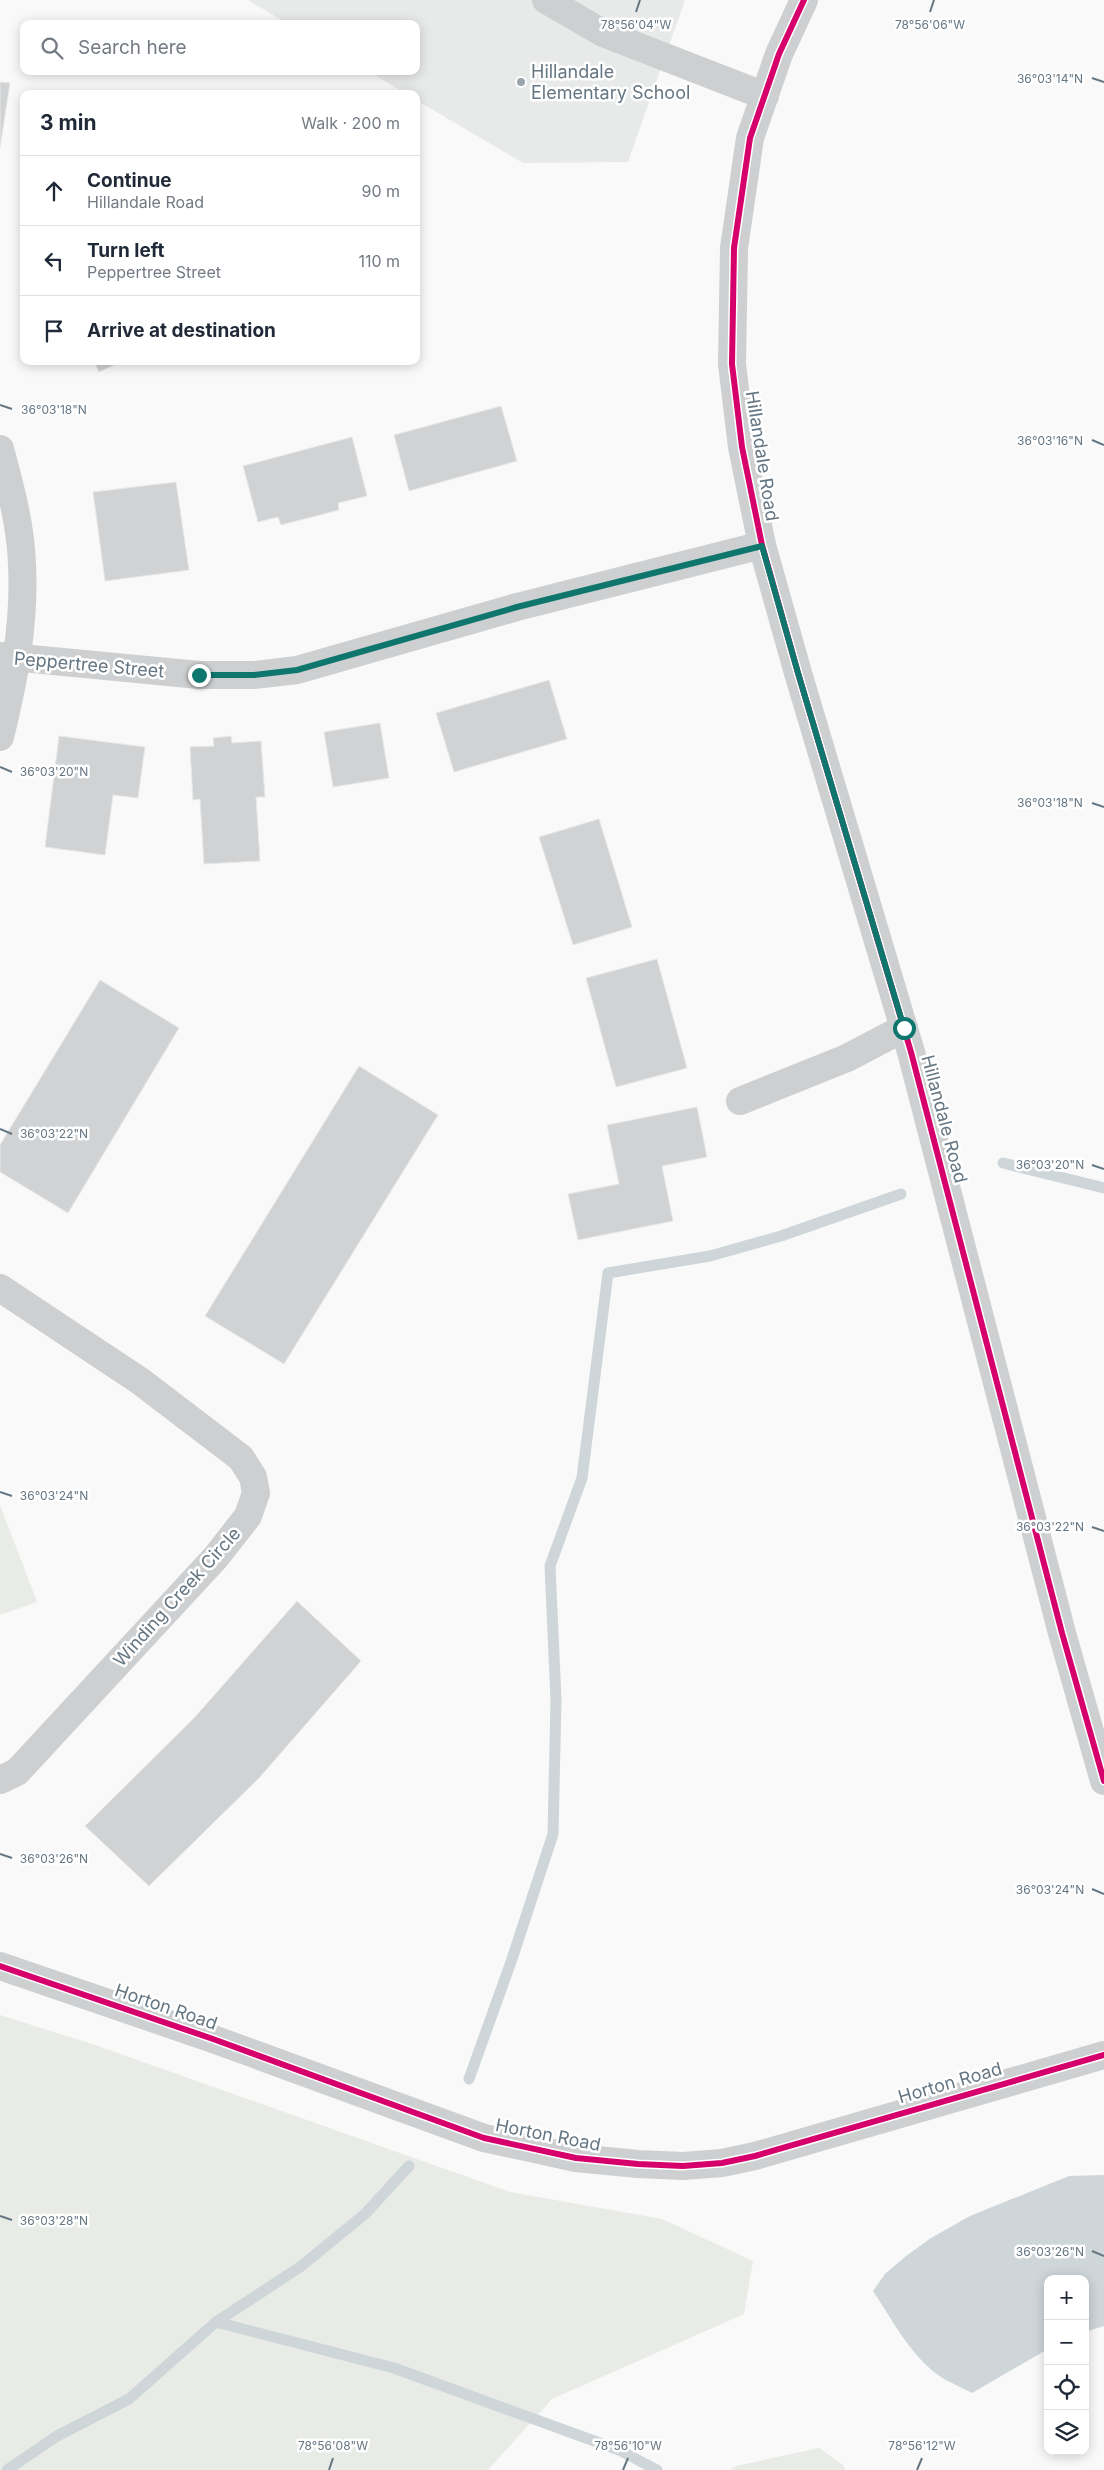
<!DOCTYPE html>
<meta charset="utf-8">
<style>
body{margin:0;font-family:Inter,sans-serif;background:#f2f2f3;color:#1f2937}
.controls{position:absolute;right:15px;bottom:15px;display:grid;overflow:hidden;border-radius:10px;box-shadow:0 2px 12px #0003}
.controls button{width:45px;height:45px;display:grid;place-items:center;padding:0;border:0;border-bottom:1px solid #e0e1e3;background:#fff;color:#1f2937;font:25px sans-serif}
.stop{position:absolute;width:15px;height:15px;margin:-11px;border:4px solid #0f766e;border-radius:50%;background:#fff}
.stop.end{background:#0f766e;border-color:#fff;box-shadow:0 1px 5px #0008}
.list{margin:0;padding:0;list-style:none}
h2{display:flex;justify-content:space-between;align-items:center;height:65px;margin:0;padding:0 20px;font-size:21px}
h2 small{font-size:16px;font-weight:400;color:#747a83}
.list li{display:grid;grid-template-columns:32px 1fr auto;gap:15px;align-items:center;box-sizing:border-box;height:70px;padding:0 20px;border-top:1px solid #e0e1e3}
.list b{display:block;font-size:19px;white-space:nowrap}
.list p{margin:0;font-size:16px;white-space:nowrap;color:#747a83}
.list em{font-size:16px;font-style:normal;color:#747a83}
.icon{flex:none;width:28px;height:28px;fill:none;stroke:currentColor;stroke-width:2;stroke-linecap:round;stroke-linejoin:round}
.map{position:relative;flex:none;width:1104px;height:2470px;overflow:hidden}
.search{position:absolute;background:#fff;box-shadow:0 2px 12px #0003;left:20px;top:20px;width:400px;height:55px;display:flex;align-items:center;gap:12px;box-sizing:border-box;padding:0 18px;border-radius:10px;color:#747a83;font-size:19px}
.panel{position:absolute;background:#fff;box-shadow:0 2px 12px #0003;left:20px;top:90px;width:400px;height:275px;border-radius:10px}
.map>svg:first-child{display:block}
</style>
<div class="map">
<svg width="1104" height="2470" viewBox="0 0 1104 2470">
<rect width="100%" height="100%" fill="#f9f9f9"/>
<polygon fill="#e8e9e9" points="248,0 685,0 628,162 523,163 416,100 416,94 406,94 368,71 416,71 416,24 288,24"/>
<g fill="#e8ebe6">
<polygon points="0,1505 37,1602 0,1615"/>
<polygon points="0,2015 92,2044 510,2192 662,2219 753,2261 744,2314 552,2399 488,2470 0,2470"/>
<polygon points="819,2448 843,2465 845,2470 730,2470 736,2466"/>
</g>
<path fill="#ced6d9" d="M1104,2175V2326L1085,2332V2279H1048V2349L972,2393C963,2388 953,2384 944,2379C912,2359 893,2321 873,2291L885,2274L906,2256L931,2238L970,2216L1069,2176Z"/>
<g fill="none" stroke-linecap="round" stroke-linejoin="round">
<g stroke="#ced6d9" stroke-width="11">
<polyline points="1003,1163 1104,1188"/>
<polyline points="469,2079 512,1959 553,1834 556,1700 550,1566 582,1478 608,1273 710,1256 781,1236 901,1194"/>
<polyline points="216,2322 394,2368 619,2450 657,2470"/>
<polyline points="7,2470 57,2436 129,2399 216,2322 300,2267 365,2214 409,2166"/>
</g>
</g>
<g fill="#d0d2d3" stroke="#e8e8e8">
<polygon points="0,82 10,83 0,148"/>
<polygon points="94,361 123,361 99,372"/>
<polygon points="501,406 517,461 409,491 394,435"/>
<polygon points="352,437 367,496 338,503 339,510 281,525 278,517 258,522 243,466"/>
<polygon points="176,482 189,570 105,581 93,492"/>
<polygon points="549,680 567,739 454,772 436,713"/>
<polygon points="380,723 389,778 333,787 324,732"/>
<polygon points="59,736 145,747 138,798 113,795 105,855 45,847"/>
<polygon points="231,736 232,743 261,741 265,797 256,797 260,861 204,864 200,799 193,800 190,747 214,746 213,738"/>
<polygon points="599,819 632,927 573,945 539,837"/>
<polygon points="657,959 687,1068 616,1087 586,978"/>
<polygon points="100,980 179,1028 68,1213 0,1172 0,1145"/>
<polygon points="359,1066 438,1115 284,1364 205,1316"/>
<polygon points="697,1107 707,1157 662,1166 673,1221 578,1240 568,1194 619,1184 607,1125"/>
<polygon points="297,1601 361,1661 259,1778 149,1886 85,1826 195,1717"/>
</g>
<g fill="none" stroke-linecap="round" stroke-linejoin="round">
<g stroke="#cecfd0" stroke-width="28">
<polyline points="546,0 603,33 765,96"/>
<polyline points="804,0 779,54 750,138 734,248 732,364 742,447 762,545 798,673 911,1052 1062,1633 1104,1781"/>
<path d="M0,449C10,486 21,526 22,565C25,624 14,680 0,737"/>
<polyline points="0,656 199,675 254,675 297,670 517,607 762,545"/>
<polyline points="740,1101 847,1058 904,1028"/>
<polyline points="0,1288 140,1381 241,1458 253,1477 256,1493 248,1516 216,1557 17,1772 0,1780"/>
<polyline points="0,1966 213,2039 484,2138 576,2158 638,2164 683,2166 722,2163 755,2156 1104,2055"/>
</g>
<defs>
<g id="cycleway">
<polyline points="804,0 779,54 750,138 734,248 732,364 742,447 762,545 798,673 911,1052 1062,1633 1104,1781"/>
<polyline points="0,1966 213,2039 484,2138 576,2158 638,2164 683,2166 722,2163 755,2156 1104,2055"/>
</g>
</defs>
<use href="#cycleway" stroke="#fff" stroke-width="9"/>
<use href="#cycleway" stroke="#d6006c" stroke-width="6"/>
</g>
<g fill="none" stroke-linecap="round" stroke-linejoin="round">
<polyline stroke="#0f766e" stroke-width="6" points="199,675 254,675 297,670 517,607 762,546 798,673 904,1028"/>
</g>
<path fill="none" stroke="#657683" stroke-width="2" d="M636,12L640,0M930,12L934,0M1092,78L1104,82M0,405L12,409M1092,440L1104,445M0,767L12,772M1092,803L1104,807M0,1129L12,1134M1092,1165L1104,1169M0,1492L12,1496M1092,1527L1104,1531M0,1854L12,1858M1092,1889L1104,1894M0,2216L12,2220M1092,2251L1104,2256M329,2470L333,2458M623,2470L628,2458M917,2470L922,2458"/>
<circle fill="#99a4ac" stroke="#fff" stroke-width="2" cx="521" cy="82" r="5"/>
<g text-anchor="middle" stroke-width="5" stroke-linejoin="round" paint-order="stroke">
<g font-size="18" fill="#657683" stroke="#fff" text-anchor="start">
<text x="531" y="78">Hillandale<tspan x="531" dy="21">Elementary School</tspan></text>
</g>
<g font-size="18" fill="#657683" stroke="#fff">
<text transform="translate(762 456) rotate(81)" y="6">Hillandale Road</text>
<text transform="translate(89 665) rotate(5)" y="6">Peppertree Street</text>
<text transform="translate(944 1119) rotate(75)" y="6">Hillandale Road</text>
<text transform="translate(177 1597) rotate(-48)" y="6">Winding Creek Circle</text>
<text transform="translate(166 2007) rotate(19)" y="6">Horton Road</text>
<text transform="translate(950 2083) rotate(-16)" y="6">Horton Road</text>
<text transform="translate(548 2135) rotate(11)" y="6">Horton Road</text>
</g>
</g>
<g font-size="12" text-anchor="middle" fill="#657683" stroke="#fff" stroke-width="5" stroke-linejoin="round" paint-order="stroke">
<text x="636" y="29">78°56'04"W</text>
<text x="930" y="29">78°56'06"W</text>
<text x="1050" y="83">36°03'14"N</text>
<text x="54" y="414">36°03'18"N</text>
<text x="1050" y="445">36°03'16"N</text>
<text x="54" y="776">36°03'20"N</text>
<text x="1050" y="807">36°03'18"N</text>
<text x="54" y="1138">36°03'22"N</text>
<text x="1050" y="1169">36°03'20"N</text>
<text x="54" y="1500">36°03'24"N</text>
<text x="1050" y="1531">36°03'22"N</text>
<text x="54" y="1863">36°03'26"N</text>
<text x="1050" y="1894">36°03'24"N</text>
<text x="54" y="2225">36°03'28"N</text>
<text x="1050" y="2256">36°03'26"N</text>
<text x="333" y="2450">78°56'08"W</text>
<text x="628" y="2450">78°56'10"W</text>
<text x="922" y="2450">78°56'12"W</text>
</g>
</svg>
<div class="controls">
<button>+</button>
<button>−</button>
<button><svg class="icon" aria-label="locate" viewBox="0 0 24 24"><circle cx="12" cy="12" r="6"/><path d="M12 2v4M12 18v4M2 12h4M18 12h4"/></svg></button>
<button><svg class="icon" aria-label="layers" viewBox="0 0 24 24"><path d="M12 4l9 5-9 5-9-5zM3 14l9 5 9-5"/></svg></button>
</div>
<div class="stop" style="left:904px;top:1028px"></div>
<div class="stop end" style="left:199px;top:675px"></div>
<div class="search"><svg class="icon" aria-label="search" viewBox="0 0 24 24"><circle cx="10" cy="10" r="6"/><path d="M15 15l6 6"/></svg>Search here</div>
<section class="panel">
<h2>3 min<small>Walk · 200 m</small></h2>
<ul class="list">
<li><svg class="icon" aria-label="ahead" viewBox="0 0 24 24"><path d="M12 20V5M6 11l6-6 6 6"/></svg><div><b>Continue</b><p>Hillandale Road</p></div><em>90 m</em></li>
<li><svg class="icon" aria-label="left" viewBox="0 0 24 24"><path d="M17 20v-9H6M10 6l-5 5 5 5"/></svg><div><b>Turn left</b><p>Peppertree Street</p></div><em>110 m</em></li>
<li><svg class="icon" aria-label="arrive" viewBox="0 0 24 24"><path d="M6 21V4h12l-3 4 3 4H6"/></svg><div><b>Arrive at destination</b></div></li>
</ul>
</section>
</div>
